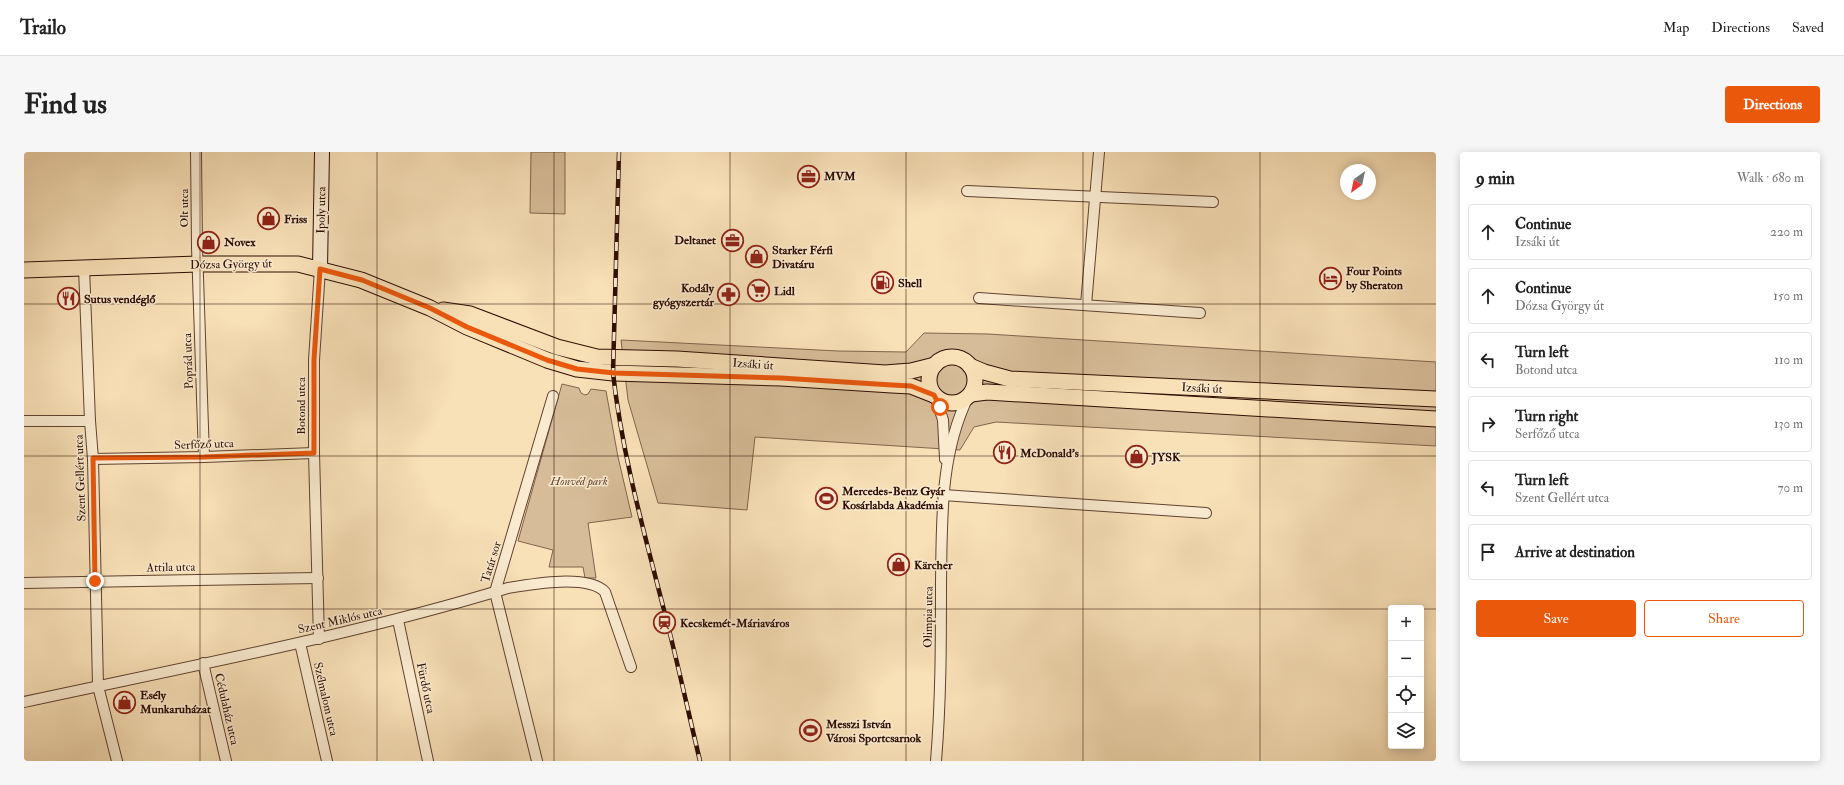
<!DOCTYPE html>
<meta charset="utf-8">
<style>
body{margin:0;font-family:"IM FELL Double Pica",serif;background:#f6f6f6;color:#222}
.controls{position:absolute;right:12px;bottom:12px;display:grid;overflow:hidden;border-radius:4px;box-shadow:0 2px 10px #0003}
.controls button{width:36px;height:36px;display:grid;place-items:center;padding:0;border:0;border-bottom:1px solid #e0e0e0;background:#fff;color:#222;font:20px sans-serif}
.compass{position:absolute;left:1316px;top:12px;width:36px;height:36px;border-radius:50%;background:#fff;box-shadow:0 2px 10px #0003;rotate:213deg}
.stop{position:absolute;width:12px;height:12px;margin:-9px;border:3px solid #ea580c;border-radius:50%;background:#fff}
.stop.end{background:#ea580c;border-color:#fff;box-shadow:0 1px 4px #0008}
.list{margin:0;padding:0;list-style:none}
h2{display:flex;justify-content:space-between;align-items:center;height:52px;margin:0;padding:0 16px;font-size:17px}
h2 small{font-size:13px;font-weight:400;color:#767676}
.list li{display:grid;grid-template-columns:26px 1fr auto;gap:12px;align-items:center;box-sizing:border-box;height:56px;margin:0 8px 8px;padding:0 8px;border:1px solid #e0e0e0;border-radius:4px}
.list b{display:block;font-size:15px;white-space:nowrap}
.list p{margin:0;font-size:13px;white-space:nowrap;color:#767676}
.list em{font-size:13px;font-style:normal;color:#767676}
.actions{display:flex;gap:8px;padding:12px 16px}
.actions a{flex:1;padding:9px 0;border:1px solid #ea580c;border-radius:4px;text-align:center;font-size:14px;color:#ea580c}
.actions .main{background:#ea580c;color:#fff}
.icon{flex:none;width:22px;height:22px;fill:none;stroke:currentColor;stroke-width:2;stroke-linecap:round;stroke-linejoin:round}
.map{position:relative;flex:none;width:1412px;height:609px;overflow:hidden;border-radius:4px}
header{display:flex;align-items:center;gap:24px;box-sizing:border-box;height:56px;padding:0 20px;background:#fff;border-bottom:1px solid #e0e0e0}
header strong{font-size:19px}
nav{display:flex;gap:22px;margin-inline-start:auto;font-size:14px}
.intro{display:flex;align-items:center;justify-content:space-between;box-sizing:border-box;height:96px;padding:0 24px}
h1{margin:0;font-size:28px}
.button{padding:10px 18px;border-radius:4px;background:#ea580c;color:#fff;font-size:14px;font-weight:700}
main{display:flex;gap:24px;padding:0 24px}
aside{flex:1;background:#fff;border-radius:4px;box-shadow:0 2px 10px #0003}
.map>svg:first-child{display:block}
</style>
<header>
<strong>Trailo</strong>
<nav><a>Map</a><a>Directions</a><a>Saved</a></nav>
</header>
<div class="intro"><h1>Find us</h1><a class="button">Directions</a></div>
<main>
<div class="map">
<svg width="1412" height="609" viewBox="0 0 1412 609">
<rect width="100%" height="100%" fill="#f8e0b7"/>
<filter id="stains"><feTurbulence type="fractalNoise" baseFrequency=".005" numOctaves="4"/><feColorMatrix values="0 0 0 0 .2 0 0 0 0 .09 0 0 0 0 .02 0 0 0 .5 -.17"/></filter>
<radialGradient id="worn" r=".72"><stop offset=".6" stop-color="#630" stop-opacity="0"/><stop offset="1" stop-color="#630" stop-opacity=".3"/></radialGradient>
<g fill="#d6bc98" stroke="#82654e">
<polygon points="507,0 541,0 541,62 506,61"/>
<polygon points="900,181 964,182 1412,210 1412,294 972,270 950,275 936,298 731,285 723,358 634,351 604,248 597,188 814,199 882,200"/>
<polygon points="538,232 555,236 557,241 561,243 564,242 567,237 582,239 594,305 608,365 564,371 572,426 561,426 559,415 525,415 529,398 494,389"/>
</g>
<g fill="none" stroke-linecap="round" stroke-linejoin="round">
<defs>
<g id="street">
<polyline points="172,0 173,95 180,305"/>
<polyline points="943,39 1189,50"/>
<polyline points="60,116 66,269 69,307 74,534 93,609"/>
<polyline points="955,146 1176,161"/>
<polyline points="1062,153 1075,0"/>
<polyline points="912,246 919,268 921,307"/>
<polyline points="0,269 66,269"/>
<polyline points="69,307 180,305 290,301"/>
<polyline points="919,343 1182,361"/>
<polyline points="0,431 294,426"/>
<polyline points="374,468 404,609"/>
<polyline points="295,487 290,301 290,208 296,117"/>
<polyline points="276,491 303,609"/>
<polyline points="179,511 202,609"/>
<path d="M0,550C162,515 326,484 484,436C508,432 564,422 581,440L607,515"/>
<polyline points="513,609 471,440 529,244"/>
<path d="M912,609C917,549 917,490 917,430C918,366 916,303 944,245"/>
</g>
<polyline id="secondary" points="296,117 298,0"/>
<g id="primary">
<polyline points="0,118 174,112 274,112 337,128 406,156 443,175 523,208 553,217 589,221 757,226 868,233 887,234 910,243"/>
<polyline points="419,158 446,162 533,195 573,205 653,207 861,221 887,219 911,213"/>
<circle cx="928" cy="228" r="23"/>
<polyline points="946,214 960,220 986,227 1412,247"/>
<polyline points="947,242 963,240 1412,267"/>
</g>
</defs>
<use href="#street" stroke="#604230" stroke-width="12"/>
<use href="#secondary" stroke="#2e0e03" stroke-width="16"/>
<use href="#primary" stroke="#2e0e03" stroke-width="17"/>
<use href="#street" stroke="#faebd0" stroke-width="10"/>
<use href="#secondary" stroke="#faebd0" stroke-width="14"/>
<use href="#primary" stroke="#f8e0b7" stroke-width="15"/>
<defs>
<path id="rail" d="M595,0L589,221C598,302 620,380 640,458C653,508 664,559 676,609"/>
</defs>
<use href="#rail" stroke="#2e0e03" stroke-width="4.5"/>
<use href="#rail" stroke="#faebd0" stroke-width="3" stroke-dasharray="9" stroke-linecap="butt"/>
</g>
<g fill="none" stroke-linecap="round" stroke-linejoin="round">
<polyline stroke="#ea580c" stroke-width="5" points="71,429 69,306 180,305 290,301 290,208 296,117 338,128 406,156 443,175 523,208 553,217 590,221 757,226 868,233 887,234 910,243 916,255"/>
</g>
<path fill="none" stroke="#2e0e03" stroke-width="1" stroke-opacity="0.55" d="M176,0V609M353,0V609M530,0V609M706,0V609M882,0V609M1059,0V609M1236,0V609M0,152H1412M0,304H1412M0,457H1367M1397,457H1412"/>
<defs>
<symbol id="office-ring" viewBox="-11 -11 22 22"><circle r="9.5" fill="#faebd0" stroke="#8f2418" stroke-width="1.5"/><path d="M-6-3h4V-5.5h4V-3h4V5H-6ZM-1-4.5V-3h2v-1.5ZM-6 0V1H6V0Z" fill="#8f2418"/></symbol>
<symbol id="shop-ring" viewBox="-11 -11 22 22"><circle r="9.5" fill="#faebd0" stroke="#8f2418" stroke-width="1.5"/><path d="M-5-2.5h2.3a2.7 3.5 0 0 1 5.4 0H5L5.5 6h-11ZM-1.5-2.5h3a1.5 2.3 0 0 0-3 0Z" fill="#8f2418"/></symbol>
<symbol id="hotel-ring" viewBox="-11 -11 22 22"><circle r="9.5" fill="#faebd0" stroke="#8f2418" stroke-width="1.5"/><path d="M-6-4.5h1.5V1H6V5H4.5V3h-9V5H-6ZM-4 0a1.8 1.8 0 1 1 3.6 0ZM.5 0V-2.5h3Q6-2.5 6 0Z" fill="#8f2418"/></symbol>
<symbol id="fuel-ring" viewBox="-11 -11 22 22"><circle r="9.5" fill="#faebd0" stroke="#8f2418" stroke-width="1.5"/><path d="M-5.5-6h7V0h2V4h1.3V-2.5L3-4.5l.8-.8L6-3V5H2.5V1h-1V6h-7ZM-4.2-4.7v3.2H.2V-4.7Z" fill="#8f2418"/></symbol>
<symbol id="supermarket-ring" viewBox="-11 -11 22 22"><circle r="9.5" fill="#faebd0" stroke="#8f2418" stroke-width="1.5"/><path d="M-6-5.5h2.5l.6 2H6L4.5 2H-2.5L-4.4-4H-6ZM-1.5 3.2a1.3 1.3 0 1 0 .1 0ZM3 3.2a1.3 1.3 0 1 0 .1 0Z" fill="#8f2418"/></symbol>
<symbol id="pharmacy-ring" viewBox="-11 -11 22 22"><circle r="9.5" fill="#faebd0" stroke="#8f2418" stroke-width="1.5"/><path d="M-2-6h4v4h4v4h-4v4h-4v-4h-4v-4h4Z" fill="#8f2418"/></symbol>
<symbol id="restaurant-ring" viewBox="-11 -11 22 22"><circle r="9.5" fill="#faebd0" stroke="#8f2418" stroke-width="1.5"/><path d="M-5-6h1v4h1v-4h1v4h1v-4h1v5L-1.5 .5V6h-2V.5L-5-1ZM5-6V6H3V1.5H1.5Q1.5-4 5-6Z" fill="#8f2418"/></symbol>
<symbol id="stadium-ring" viewBox="-11 -11 22 22"><circle r="9.5" fill="#faebd0" stroke="#8f2418" stroke-width="1.5"/><path d="M0-5a6.5 5 0 1 0 0 10a6.5 5 0 1 0 0-10ZM-3.5-1.8h7v3.6h-7Z" fill="#8f2418"/></symbol>
<symbol id="station-ring" viewBox="-11 -11 22 22"><circle r="9.5" fill="#faebd0" stroke="#8f2418" stroke-width="1.5"/><path d="M-3-6H3Q5-6 5-4V2Q5 4 3 4L4.5 6H3L1.5 4h-3L-3 6H-4.5L-3 4Q-5 4-5 2V-4Q-5-6-3-6ZM-3.5-4v3h7v-3ZM-3.5 1v1.5H-2V1ZM2 1v1.5H3.5V1Z" fill="#8f2418"/></symbol>
</defs>
<g fill-rule="evenodd">
<use href="#office-ring" x="772" y="12" width="25" height="25"/>
<use href="#shop-ring" x="232" y="54" width="25" height="25"/>
<use href="#office-ring" x="696" y="76" width="25" height="25"/>
<use href="#shop-ring" x="172" y="78" width="25" height="25"/>
<use href="#shop-ring" x="720" y="92" width="25" height="25"/>
<use href="#hotel-ring" x="1294" y="114" width="25" height="25"/>
<use href="#fuel-ring" x="846" y="118" width="25" height="25"/>
<use href="#supermarket-ring" x="722" y="126" width="25" height="25"/>
<use href="#pharmacy-ring" x="692" y="130" width="25" height="25"/>
<use href="#restaurant-ring" x="32" y="134" width="25" height="25"/>
<use href="#restaurant-ring" x="968" y="288" width="25" height="25"/>
<use href="#shop-ring" x="1100" y="292" width="25" height="25"/>
<use href="#stadium-ring" x="790" y="334" width="25" height="25"/>
<use href="#shop-ring" x="862" y="400" width="25" height="25"/>
<use href="#station-ring" x="628" y="458" width="25" height="25"/>
<use href="#shop-ring" x="88" y="538" width="25" height="25"/>
<use href="#stadium-ring" x="774" y="566" width="25" height="25"/>
</g>
<g text-anchor="middle" stroke-width="3" stroke-linejoin="round" paint-order="stroke">
<g font-size="12" font-weight="bold" fill="#2e0e03" stroke="#faebd0" text-anchor="start">
<text x="800" y="28">MVM</text>
<text x="260" y="71">Friss</text>
<text x="692" y="92" text-anchor="end">Deltanet</text>
<text x="200" y="94">Novex</text>
<text x="748" y="102">Starker Férfi<tspan x="748" dy="14">Divatáru</tspan></text>
<text x="1322" y="123">Four Points<tspan x="1322" dy="14">by Sheraton</tspan></text>
<text x="874" y="135">Shell</text>
<text x="690" y="140" text-anchor="end">Kodály<tspan x="690" dy="14">gyógyszertár</tspan></text>
<text x="750" y="143">Lidl</text>
<text x="60" y="151">Sutus vendéglő</text>
<text x="996" y="305">McDonald's</text>
<text x="1128" y="309">JYSK</text>
<text x="818" y="343">Mercedes-Benz Gyár<tspan x="818" dy="14">Kosárlabda Akadémia</tspan></text>
<text x="890" y="417">Kärcher</text>
<text x="656" y="475">Kecskemét-Máriaváros</text>
<text x="116" y="547">Esély<tspan x="116" dy="14">Munkaruházat</tspan></text>
<text x="802" y="576">Messzi István<tspan x="802" dy="14">Városi Sportcsarnok</tspan></text>
</g>
<g font-size="12" fill="#2e0e03" stroke="#faebd0">
<text transform="translate(160 56) rotate(-90)" y="4">Olt utca</text>
<text transform="translate(297 58) rotate(-89)" y="4">Ipoly utca</text>
<text transform="translate(207 112) rotate(-1)" y="4">Dózsa György út</text>
<text transform="translate(164 209) rotate(-92)" y="4">Poprád utca</text>
<text transform="translate(729 212) rotate(4)" y="4">Izsáki út</text>
<text transform="translate(1178 236) rotate(3)" y="4">Izsáki út</text>
<text transform="translate(277 254) rotate(-90)" y="4">Botond utca</text>
<text transform="translate(180 292) rotate(-2)" y="4">Serfőző utca</text>
<text transform="translate(56 326) rotate(-92)" y="4">Szent Gellért utca</text>
<text transform="translate(467 410) rotate(-73)" y="4">Tatár sor</text>
<text transform="translate(147 415) rotate(-1)" y="4">Attila utca</text>
<text transform="translate(904 465) rotate(-89)" y="4">Olimpia utca</text>
<text transform="translate(316 468) rotate(-13)" y="4">Szent Miklós utca</text>
<text transform="translate(402 536) rotate(78)" y="4">Fürdő utca</text>
<text transform="translate(302 547) rotate(77)" y="4">Szélmalom utca</text>
<text transform="translate(203 557) rotate(77)" y="4">Cédulaház utca</text>
</g>
<g font-size="12" font-style="italic" fill="#694b37" stroke="#faebd0">
<text x="555" y="333">Honvéd park</text>
</g>
</g>
<rect width="100%" height="100%" filter="url(#stains)"/>
<rect width="100%" height="100%" fill="url(#worn)"/>
</svg>
<div class="controls">
<button>+</button>
<button>−</button>
<button><svg class="icon" aria-label="locate" viewBox="0 0 24 24"><circle cx="12" cy="12" r="6"/><path d="M12 2v4M12 18v4M2 12h4M18 12h4"/></svg></button>
<button><svg class="icon" aria-label="layers" viewBox="0 0 24 24"><path d="M12 4l9 5-9 5-9-5zM3 14l9 5 9-5"/></svg></button>
</div>
<svg class="compass" viewBox="-18 -18 36 36"><path d="M0-13l5 13h-10z" fill="#e53935"/><path d="M0 13l5-13h-10z" fill="#767676"/></svg>
<div class="stop" style="left:916px;top:255px"></div>
<div class="stop end" style="left:71px;top:429px"></div>
</div>
<aside>
<h2>9 min<small>Walk · 680 m</small></h2>
<ul class="list">
<li><svg class="icon" aria-label="ahead" viewBox="0 0 24 24"><path d="M12 20V5M6 11l6-6 6 6"/></svg><div><b>Continue</b><p>Izsáki út</p></div><em>220 m</em></li>
<li><svg class="icon" aria-label="ahead" viewBox="0 0 24 24"><path d="M12 20V5M6 11l6-6 6 6"/></svg><div><b>Continue</b><p>Dózsa György út</p></div><em>150 m</em></li>
<li><svg class="icon" aria-label="left" viewBox="0 0 24 24"><path d="M17 20v-9H6M10 6l-5 5 5 5"/></svg><div><b>Turn left</b><p>Botond utca</p></div><em>110 m</em></li>
<li><svg class="icon" aria-label="right" viewBox="0 0 24 24"><path d="M7 20v-9h11M14 6l5 5-5 5"/></svg><div><b>Turn right</b><p>Serfőző utca</p></div><em>130 m</em></li>
<li><svg class="icon" aria-label="left" viewBox="0 0 24 24"><path d="M17 20v-9H6M10 6l-5 5 5 5"/></svg><div><b>Turn left</b><p>Szent Gellért utca</p></div><em>70 m</em></li>
<li><svg class="icon" aria-label="arrive" viewBox="0 0 24 24"><path d="M6 21V4h12l-3 4 3 4H6"/></svg><div><b>Arrive at destination</b></div></li>
</ul>
<div class="actions"><a class="main">Save</a><a>Share</a></div>
</aside>
</main>
